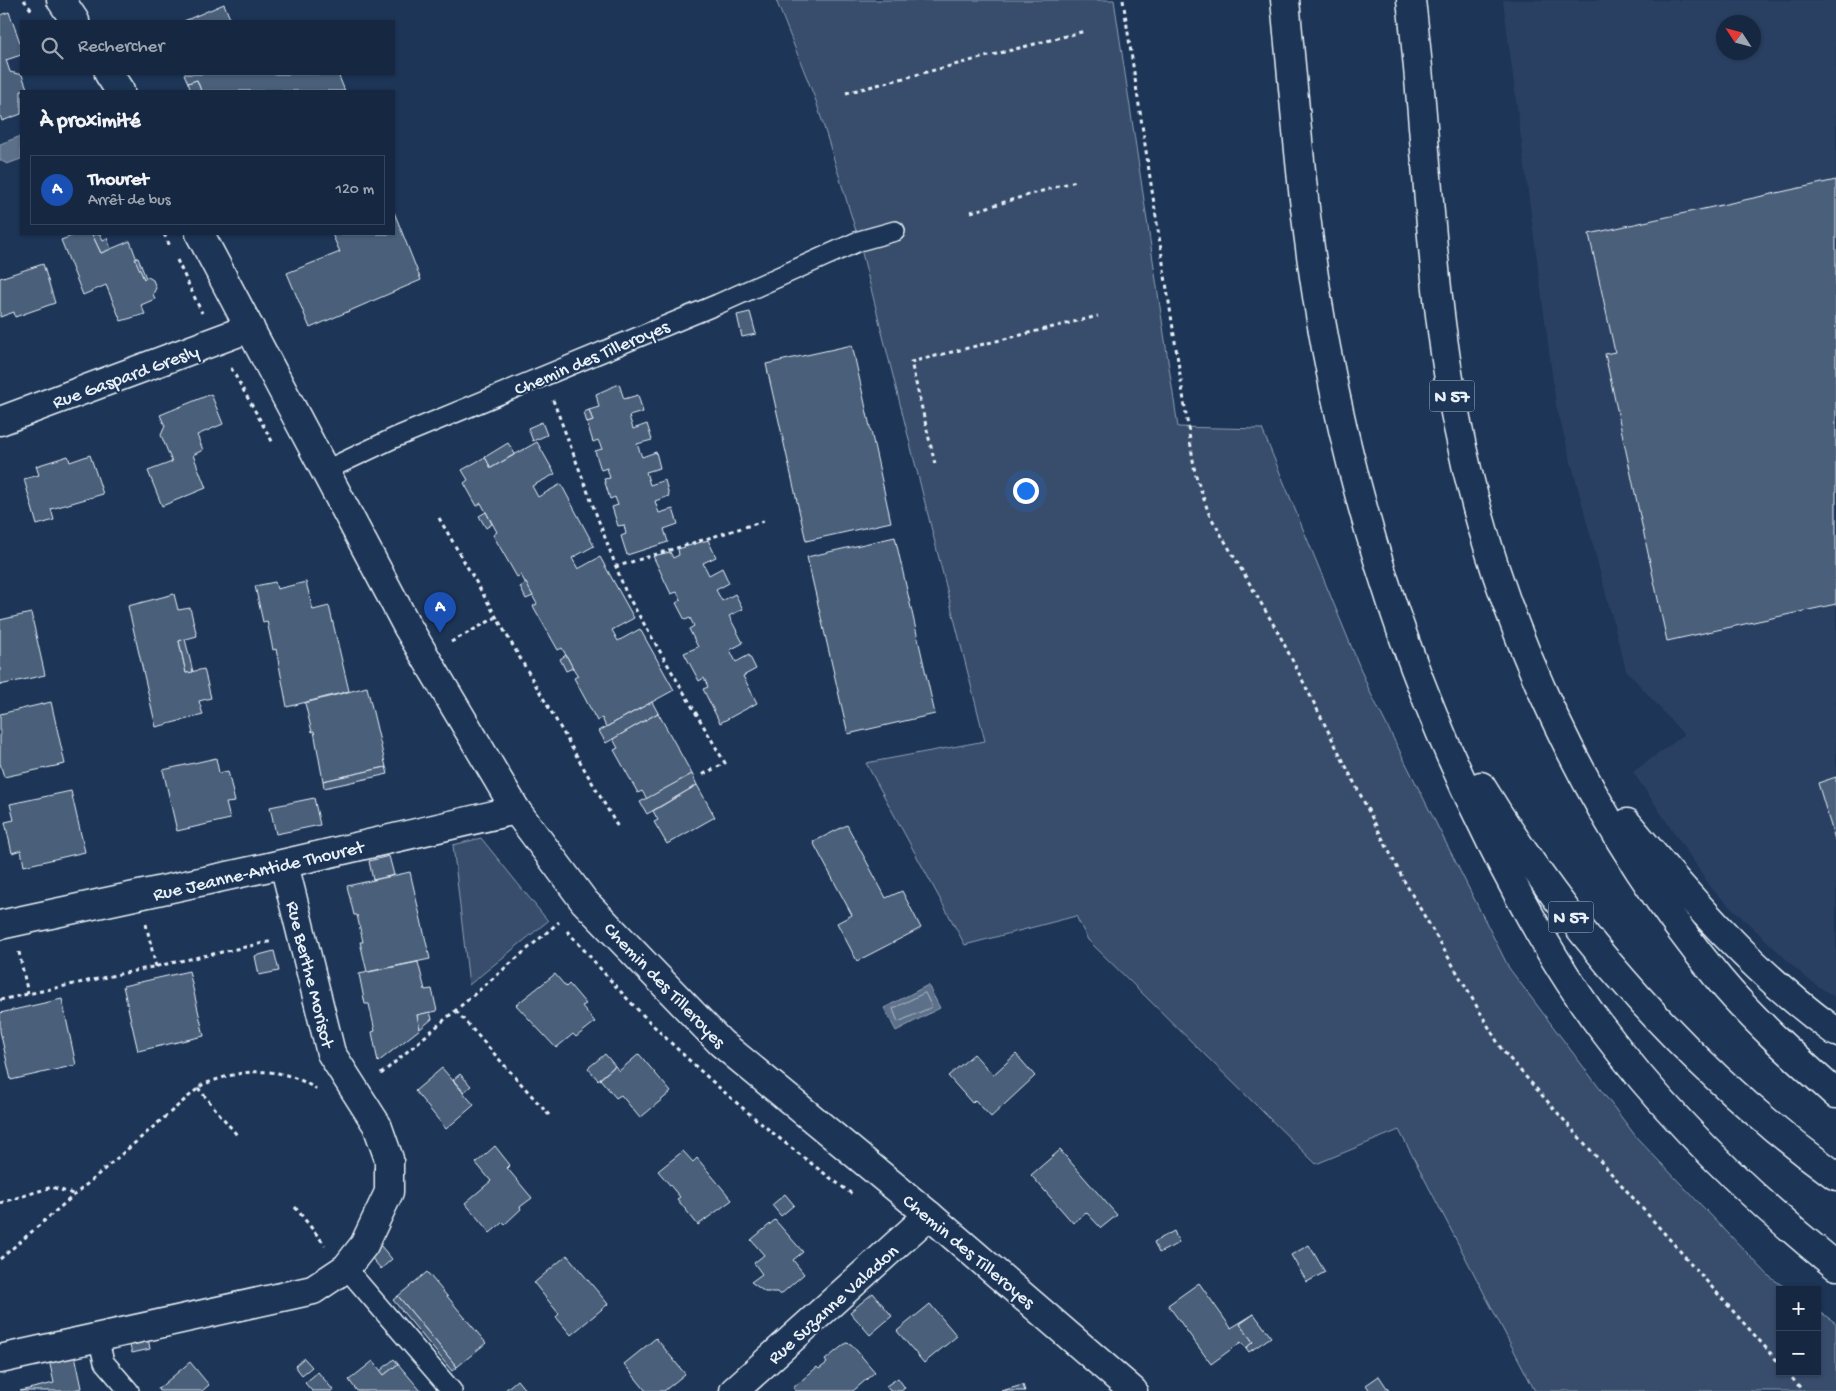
<!DOCTYPE html>
<html lang="fr">
<meta charset="utf-8">
<style>
body{margin:0;font-family:"Gochi Hand",sans-serif;background:#1f3048;color:#f1f3f6}
.controls{position:absolute;right:15px;bottom:15px;display:grid;overflow:hidden;border-radius:0px;box-shadow:0 1px 4px #0004}
.controls button{width:45px;height:45px;display:grid;place-items:center;padding:0;border:0;border-bottom:1px solid #35445a;background:#162841;color:#f1f3f6;font:25px sans-serif}
.compass{position:absolute;left:1716px;top:15px;width:45px;height:45px;border-radius:50%;background:#162841;box-shadow:0 1px 4px #0004;rotate:306deg}
.you{position:absolute;left:1025px;top:490px;width:18px;height:18px;margin:-12px;border:4px solid #fff;border-radius:50%;background:#1a73e8;box-shadow:0 0 0 8px #1a73e833}
.badge{display:grid;place-items:center;width:32px;height:32px;border-radius:50%;background:#ff9aa2;color:#fff;font-size:16px;font-weight:700}
.pin{position:absolute;translate:-50% -41px;filter:drop-shadow(0 1px 2px #0008)}
.pin::after{content:'';position:absolute;top:26px;width:18px;height:15px;background:inherit;clip-path:polygon(0 0,100% 0,50% 100%)}
.list{margin:0;padding:0;list-style:none}
h2{display:flex;justify-content:space-between;align-items:center;height:65px;margin:0;padding:0 20px;font-size:21px}
h2 small{font-size:16px;font-weight:400;color:#9ea6b1}
.list li{display:grid;grid-template-columns:32px 1fr auto;gap:15px;align-items:center;box-sizing:border-box;height:70px;margin:0 10px 10px;padding:0 10px;border:1px solid #35445a;border-radius:0px}
.list b{display:block;font-size:19px;white-space:nowrap}
.list p{margin:0;font-size:16px;white-space:nowrap;color:#9ea6b1}
.list em{font-size:16px;font-style:normal;color:#9ea6b1}
.icon{flex:none;width:28px;height:28px;fill:none;stroke:currentColor;stroke-width:2;stroke-linecap:round;stroke-linejoin:round}
.map{position:relative;flex:none;width:1836px;height:1391px;overflow:hidden}
.search{position:absolute;background:#162841;box-shadow:0 1px 4px #0004;left:20px;top:20px;width:375px;height:55px;display:flex;align-items:center;gap:12px;box-sizing:border-box;padding:0 18px;border-radius:0px;color:#9ea6b1;font-size:19px}
.panel{position:absolute;background:#162841;box-shadow:0 1px 4px #0004;left:20px;top:90px;width:375px;height:145px;border-radius:0px}
.map>svg:first-child{display:block}
</style>
<div class="map">
<svg width="1836" height="1391" viewBox="0 0 1836 1391">
<rect width="100%" height="100%" fill="#1d3557"/>
<filter id="ink" filterUnits="userSpaceOnUse"><feTurbulence type="fractalNoise" baseFrequency=".02" numOctaves="2"/><feDisplacementMap in="SourceGraphic" scale="10" xChannelSelector="R" yChannelSelector="G"/><feConvolveMatrix kernelMatrix="1 2 1 2 8 2 1 2 1" color-interpolation-filters="sRGB"/></filter>
<g filter="url(#ink)">
<path fill="#2a4162" fill-rule="evenodd" d="M1503,0H1836V998L1805,977L1713,890L1633,772L1684,735L1626,670L1556,405ZM1724,22H1754V52H1724Z"/>
<g fill="#374d6c" stroke="#909fb2">
<polygon points="776,0 1114,0 1178,427 1262,429 1370,692 1509,968 1637,1138 1770,1277 1789,1290 1780,1290 1780,1372 1817,1372 1817,1310 1836,1323 1836,1391 1535,1391 1399,1130 1316,1164 1088,940 1076,916 965,945 866,763 985,741 859,241 816,101"/>
<polygon points="481,838 548,921 469,985 453,845"/>
</g>
<g fill="#5d7089" stroke="#95a4b5">
<polygon points="21,136 21,159 7,164 0,160 0,144"/>
<polygon points="928,985 940,1008 896,1031 884,1008"/>
</g>
<g fill="none" stroke-linecap="round" stroke-linejoin="round">
<polygon stroke="#b0bdcc" stroke-width="1" points="925,993 932,1007 898,1022 893,1009"/>
</g>
<g fill="#495e7a" stroke="#e8f1f8">
<polygon points="224,4 231,21 184,21"/>
<polygon points="9,12 21,45 21,55 6,60 10,72 22,75 28,91 21,91 21,114 2,121 0,115 0,15"/>
<polygon points="184,74 338,74 345,91 201,91 197,80 188,83"/>
<polygon points="197,80 201,91 191,91 188,83"/>
<polygon points="1836,180 1836,604 1667,641 1605,354 1615,352 1589,234"/>
<polygon points="394,212 421,280 310,328 287,273 340,252 332,234 394,234"/>
<polygon points="77,234 92,234 101,253 130,241 144,279 148,277 153,280 156,288 153,294 155,299 141,305 145,314 121,321 106,285 83,295 61,240"/>
<polygon points="92,234 100,234 103,240 107,238 111,249 101,253"/>
<polygon points="138,258 146,278 144,279 135,259"/>
<polygon points="43,264 55,303 15,317 14,312 0,317 0,278"/>
<polygon points="750,312 756,334 742,337 737,315"/>
<polygon points="852,345 891,522 806,541 766,364"/>
<polygon points="619,384 624,399 638,395 643,412 629,416 633,429 647,424 652,440 637,444 642,457 656,452 660,468 646,472 650,485 665,480 669,496 655,501 659,513 673,509 678,524 664,529 668,542 627,555 621,536 626,534 624,525 618,526 612,507 618,505 615,497 610,499 604,479 610,478 607,468 601,470 595,451 602,449 598,440 593,442 587,423 593,421 589,410 599,407 596,394"/>
<polygon points="211,394 223,424 197,435 203,450 193,455 206,488 162,506 148,471 172,462 161,435 165,426 160,415"/>
<polygon points="589,410 593,421 587,423 584,412"/>
<polygon points="542,422 547,435 533,441 528,428"/>
<polygon points="537,442 555,474 532,486 538,497 561,484 594,546 572,558 578,569 600,557 634,618 612,630 618,641 640,629 674,690 606,727 602,718 597,721 574,678 578,676 573,668 562,648 558,650 533,606 537,604 521,575 517,577 493,535 497,532 481,503 477,506 464,483 468,480 462,470 485,457 491,468"/>
<polygon points="508,443 515,454 491,468 485,457"/>
<polygon points="90,455 103,494 51,509 54,520 37,525 24,479 39,475 36,466 68,456 70,462"/>
<polygon points="486,512 492,524 486,528 479,516"/>
<polygon points="895,537 935,714 848,734 807,557"/>
<polygon points="708,540 716,557 703,563 709,575 722,568 729,583 716,590 722,601 735,594 743,609 729,616 743,643 730,650 736,662 749,655 756,669 743,676 757,703 720,723 703,689 708,687 704,678 699,681 684,653 698,647 689,629 694,626 690,618 685,620 676,603 681,600 677,592 671,594 653,556 670,552 673,558 679,555 678,549"/>
<polygon points="275,582 277,589 306,582 313,610 329,606 349,691 287,707 276,649 273,650 267,621 263,622 255,586"/>
<polygon points="526,583 533,596 526,599 520,587"/>
<polygon points="174,594 178,610 190,608 197,636 179,641 186,673 204,669 211,698 199,701 203,715 156,727 128,606"/>
<polygon points="31,613 45,675 0,685 0,620"/>
<polygon points="185,639 193,672 186,673 179,641"/>
<polygon points="566,655 573,668 566,671 560,659"/>
<polygon points="367,687 386,767 323,781 314,731 312,732 305,703"/>
<polygon points="51,702 65,764 4,777 0,763 0,714"/>
<polygon points="652,702 658,713 606,743 599,731"/>
<polygon points="658,713 692,774 647,799 642,791 638,793 614,750 618,748 613,739"/>
<polygon points="216,758 219,773 228,771 235,802 226,803 230,819 177,831 163,770"/>
<polygon points="386,767 388,774 324,788 323,781"/>
<polygon points="692,774 697,785 647,814 640,802"/>
<polygon points="1836,777 1836,843 1818,783"/>
<polygon points="697,785 715,817 667,844 654,822 658,820 653,811"/>
<polygon points="71,791 85,852 24,866 21,850 12,853 5,822 14,820 10,804"/>
<polygon points="314,798 320,825 276,834 270,807"/>
<polygon points="847,825 886,898 902,891 921,928 857,961 837,923 852,915 813,842"/>
<polygon points="389,856 394,875 373,880 369,861"/>
<polygon points="410,872 430,959 367,972 360,942 363,942 357,915 354,915 347,886"/>
<polygon points="274,951 279,971 259,975 255,956"/>
<polygon points="418,962 425,990 432,989 437,1011 417,1015 420,1029 378,1062 372,1032 375,1031 369,1004 365,1004 359,974"/>
<polygon points="189,971 204,1036 138,1051 123,986"/>
<polygon points="555,974 566,987 569,984 586,1004 582,1006 595,1022 576,1037 573,1034 556,1048 516,1005"/>
<polygon points="62,999 76,1065 11,1080 0,1031 0,1013"/>
<polygon points="430,1012 432,1019 420,1029 417,1015"/>
<polygon points="605,1054 615,1066 598,1080 588,1068"/>
<polygon points="639,1054 671,1092 640,1118 621,1095 616,1098 600,1079 615,1066 619,1071"/>
<polygon points="974,1054 993,1075 1016,1054 1035,1076 991,1117 975,1100 972,1103 948,1076"/>
<polygon points="442,1068 474,1105 446,1129 415,1091"/>
<polygon points="460,1074 471,1086 464,1092 453,1080"/>
<polygon points="495,1146 510,1165 507,1168 532,1198 520,1207 521,1209 505,1224 503,1222 490,1233 465,1203 491,1181 476,1163"/>
<polygon points="1060,1150 1117,1215 1101,1228 1086,1212 1073,1223 1031,1175"/>
<polygon points="683,1151 693,1162 697,1158 732,1200 698,1225 677,1199 680,1197 658,1171"/>
<polygon points="785,1194 794,1205 781,1216 772,1205"/>
<polygon points="775,1220 803,1252 793,1260 804,1274 780,1295 777,1292 765,1292 751,1282 762,1274 754,1263 764,1255 751,1240"/>
<polygon points="1174,1231 1179,1243 1159,1253 1154,1242"/>
<polygon points="380,1245 392,1259 381,1269 371,1257"/>
<polygon points="1309,1245 1325,1272 1307,1282 1291,1255"/>
<polygon points="567,1255 608,1304 571,1335 556,1317 559,1314 534,1283"/>
<polygon points="427,1272 486,1343 457,1367 398,1296"/>
<polygon points="1199,1283 1231,1328 1254,1314 1240,1324 1253,1342 1246,1348 1241,1342 1211,1364 1168,1305"/>
<polygon points="873,1293 892,1316 870,1335 850,1312"/>
<polygon points="398,1296 457,1367 452,1371 393,1300"/>
<polygon points="930,1304 957,1336 924,1363 897,1331"/>
<polygon points="1254,1314 1271,1337 1249,1352 1246,1348 1253,1342 1240,1324"/>
<polygon points="148,1338 150,1349 132,1353 129,1342"/>
<polygon points="656,1338 685,1374 664,1391 646,1391 624,1364"/>
<polygon points="846,1343 851,1344 875,1372 853,1391 796,1391 793,1388 817,1367 819,1369 827,1363 825,1360"/>
<polygon points="75,1355 82,1388 69,1391 20,1391 54,1383 49,1360"/>
<polygon points="304,1358 312,1367 302,1375 295,1366"/>
<polygon points="394,1359 398,1364 384,1375 380,1371"/>
<polygon points="373,1361 384,1375 398,1364 421,1391 357,1391 349,1380"/>
<polygon points="190,1362 209,1385 202,1391 159,1391 158,1389"/>
<polygon points="318,1372 334,1391 312,1391 305,1383"/>
<polygon points="1379,1376 1389,1391 1370,1391 1366,1385"/>
<polygon points="898,1378 905,1388 901,1391 890,1391 886,1386"/>
<polygon points="517,1380 526,1391 504,1391"/>
<polygon points="1023,1385 1025,1391 1001,1391"/>
</g>
<g fill="none" stroke-linecap="round" stroke-linejoin="round">
<defs>
<g id="lane">
<polyline points="324,471 394,438 718,304 859,241 895,231"/>
<polyline points="346,1268 452,1391"/>
<polyline points="98,1338 104,1362 129,1391"/>
</g>
<g id="street">
<polyline points="61,0 75,21"/>
<polyline points="109,74 120,91"/>
<polyline points="200,234 407,626 516,810 584,901 721,1043 929,1215 1133,1391"/>
<polyline points="0,421 250,328"/>
<polyline points="0,925 269,867 516,810"/>
<polyline points="0,1359 313,1290 346,1268 364,1245 389,1192 389,1159 377,1125 331,1053 284,864"/>
<polyline points="734,1391 929,1215"/>
</g>
<g id="highway">
<path d="M1285,0C1296,116 1304,234 1326,348C1358,519 1413,687 1491,842C1523,906 1558,970 1601,1027C1668,1117 1749,1196 1836,1266"/>
<path d="M1411,0C1428,141 1429,284 1457,423C1496,622 1590,823 1719,979C1754,1021 1796,1058 1836,1094"/>
<path d="M1481,786C1573,937 1693,1072 1836,1176"/>
<path d="M1627,823C1689,898 1756,975 1836,1032"/>
</g>
</defs>
<use href="#lane" stroke="#e8f1f8" stroke-width="22"/>
<use href="#street" stroke="#e8f1f8" stroke-width="31"/>
<use href="#highway" stroke="#e8f1f8" stroke-width="31"/>
<g stroke="#e8f1f8" stroke-width="3" stroke-dasharray="4 4" stroke-linecap="butt">
<polyline points="24,0 32,11"/>
<polyline points="1123,0 1195,473 1209,514 1279,634 1403,879 1502,1050 1780,1364"/>
<polyline points="846,93 1085,31"/>
<polyline points="971,212 1076,181"/>
<polyline points="164,234 171,248"/>
<polyline points="177,260 202,313"/>
<polyline points="231,368 273,443"/>
<polyline points="553,400 626,593 725,763 702,775"/>
<polyline points="935,464 911,362 1098,316"/>
<polyline points="439,518 619,829"/>
<polyline points="615,567 764,521"/>
<polyline points="451,642 495,618"/>
<polyline points="146,924 156,967"/>
<path d="M567,931C592,958 615,987 641,1013C706,1080 777,1139 852,1194"/>
<polyline points="19,952 28,994"/>
<polyline points="0,1000 273,941"/>
<polyline points="456,1011 549,1115"/>
<polyline points="381,1074 559,922"/>
<polyline points="198,1088 237,1135"/>
<polyline points="0,1203 52,1187 73,1194"/>
<polyline points="295,1207 325,1245"/>
<path d="M0,1259L202,1085C241,1069 279,1064 316,1089"/>
<polyline points="1787,1372 1803,1391"/>
</g>
<use href="#lane" stroke="#1d3557" stroke-width="19"/>
<use href="#street" stroke="#1d3557" stroke-width="28"/>
<use href="#highway" stroke="#1d3557" stroke-width="28"/>
</g>
</g>
<g text-anchor="middle" stroke-width="4" stroke-linejoin="round" paint-order="stroke">
<g fill="#1d3557" stroke="#abb9c8" stroke-width="1">
<rect x="1429.5" y="380.5" width="45" height="31" rx="4"/>
<rect x="1548.5" y="901.5" width="45" height="31" rx="4"/>
</g>
<g font-size="18" font-weight="bold" fill="#e8f1f8">
<text x="1452" y="402">N 57</text>
<text x="1571" y="923">N 57</text>
</g>
<g font-size="19" fill="#e8f1f8" stroke="#1d3557">
<text transform="translate(591 356) rotate(-23)" y="7">Chemin des Tilleroyes</text>
<text transform="translate(125 375) rotate(-20)" y="7">Rue Gaspard Gresly</text>
<text transform="translate(258 869) rotate(-13)" y="7">Rue Jeanne-Antide Thouret</text>
<text transform="translate(312 974) rotate(76)" y="7">Rue Berthe Morisot</text>
<text transform="translate(666 984) rotate(46)" y="7">Chemin des Tilleroyes</text>
<text transform="translate(970 1250) rotate(40)" y="7">Chemin des Tilleroyes</text>
<text transform="translate(832 1303) rotate(-42)" y="7">Rue Suzanne Valadon</text>
</g>
</g>
</svg>
<div class="controls">
<button>+</button>
<button>−</button>
</div>
<svg class="compass" viewBox="-18 -18 36 36"><path d="M0-13l5 13h-10z" fill="#e53935"/><path d="M0 13l5-13h-10z" fill="#9ea6b1"/></svg>
<div class="you"></div>
<div class="pin badge" style="left:440px;top:633px;background:#1a4fb4">A</div>
<div class="search"><svg class="icon" aria-label="search" viewBox="0 0 24 24"><circle cx="10" cy="10" r="6"/><path d="M15 15l6 6"/></svg>Rechercher</div>
<section class="panel">
<h2>À proximité<small></small></h2>
<ul class="list">
<li><span class="badge" style="background:#1a4fb4">A</span><div><b>Thouret</b><p>Arrêt de bus</p></div><em>120 m</em></li>
</ul>
</section>
</div>
